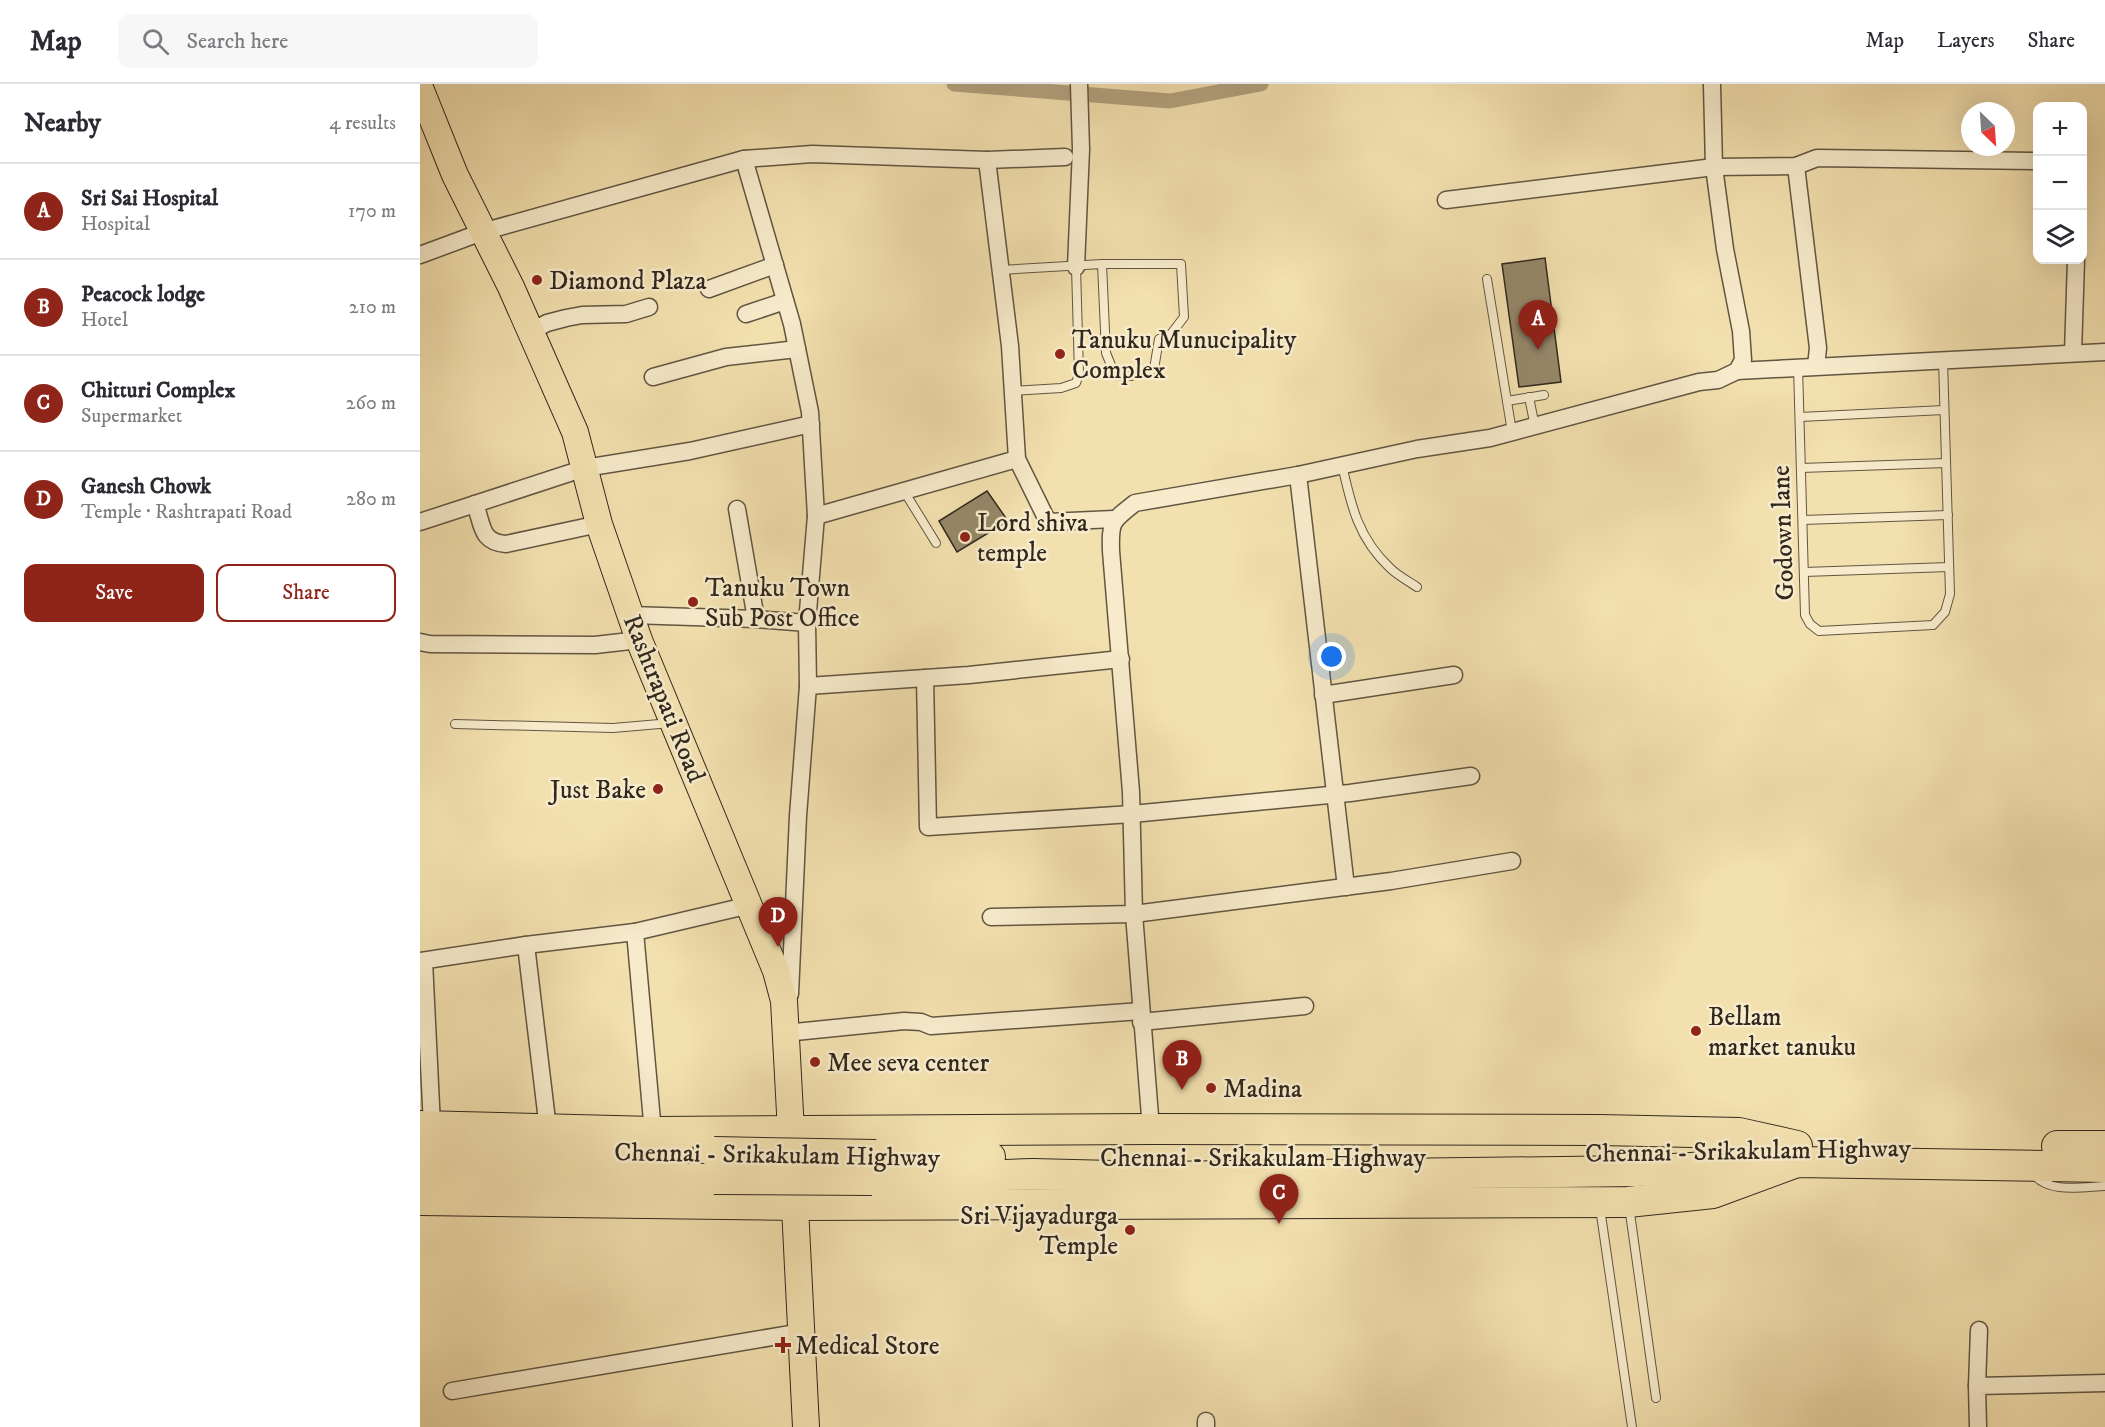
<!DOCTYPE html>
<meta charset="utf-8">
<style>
body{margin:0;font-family:"IM FELL DW Pica",serif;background:#f7f7f7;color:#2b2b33}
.controls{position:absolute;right:18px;top:18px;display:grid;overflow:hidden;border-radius:12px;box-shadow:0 6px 24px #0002}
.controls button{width:54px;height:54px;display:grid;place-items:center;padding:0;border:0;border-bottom:2px solid #e1e1e2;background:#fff;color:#2b2b33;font:30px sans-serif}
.compass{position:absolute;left:1541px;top:18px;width:54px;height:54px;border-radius:50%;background:#fff;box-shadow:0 6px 24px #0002;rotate:155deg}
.you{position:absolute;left:912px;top:573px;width:21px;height:21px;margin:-15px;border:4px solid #fff;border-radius:50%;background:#1a73e8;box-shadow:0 0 0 9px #1a73e833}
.badge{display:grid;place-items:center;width:39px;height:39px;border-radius:50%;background:#8f2418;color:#fff;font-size:20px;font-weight:700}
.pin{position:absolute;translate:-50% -50px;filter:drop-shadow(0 2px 3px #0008)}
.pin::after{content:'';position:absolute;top:32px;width:21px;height:18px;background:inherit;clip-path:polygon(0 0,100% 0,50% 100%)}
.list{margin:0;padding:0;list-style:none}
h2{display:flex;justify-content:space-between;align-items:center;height:78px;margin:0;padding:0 24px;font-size:26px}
h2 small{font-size:20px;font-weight:400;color:#7c7c81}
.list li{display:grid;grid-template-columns:39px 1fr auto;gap:18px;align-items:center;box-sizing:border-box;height:96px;padding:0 24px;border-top:2px solid #e1e1e2}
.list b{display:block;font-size:22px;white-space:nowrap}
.list p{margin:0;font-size:20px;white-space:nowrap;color:#7c7c81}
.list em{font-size:20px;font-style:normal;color:#7c7c81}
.actions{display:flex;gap:12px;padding:18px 24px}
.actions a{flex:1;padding:14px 0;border:2px solid #8f2418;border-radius:12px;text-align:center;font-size:21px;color:#8f2418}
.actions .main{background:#8f2418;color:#fff}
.icon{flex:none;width:33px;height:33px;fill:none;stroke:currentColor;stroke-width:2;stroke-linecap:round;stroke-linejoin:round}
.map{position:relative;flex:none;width:1685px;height:1343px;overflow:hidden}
header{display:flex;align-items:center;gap:36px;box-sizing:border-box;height:84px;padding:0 30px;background:#fff;border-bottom:2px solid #e1e1e2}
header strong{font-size:28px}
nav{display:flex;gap:33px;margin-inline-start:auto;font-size:21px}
.search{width:420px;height:54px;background:#f7f7f7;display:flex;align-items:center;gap:15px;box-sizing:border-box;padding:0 21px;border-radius:12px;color:#7c7c81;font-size:22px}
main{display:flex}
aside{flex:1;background:#fff}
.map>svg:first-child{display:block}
</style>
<header>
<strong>Map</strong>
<div class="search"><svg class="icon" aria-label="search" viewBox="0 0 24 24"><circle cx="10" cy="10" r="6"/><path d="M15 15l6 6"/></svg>Search here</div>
<nav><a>Map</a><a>Layers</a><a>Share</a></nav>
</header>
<main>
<aside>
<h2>Nearby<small>4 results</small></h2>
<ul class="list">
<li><span class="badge">A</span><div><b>Sri Sai Hospital</b><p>Hospital</p></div><em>170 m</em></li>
<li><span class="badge">B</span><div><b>Peacock lodge</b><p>Hotel</p></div><em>210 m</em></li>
<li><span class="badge">C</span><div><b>Chitturi Complex</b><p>Supermarket</p></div><em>260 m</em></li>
<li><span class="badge">D</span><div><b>Ganesh Chowk</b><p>Temple · Rashtrapati Road</p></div><em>280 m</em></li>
</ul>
<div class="actions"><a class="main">Save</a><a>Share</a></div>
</aside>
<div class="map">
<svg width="1685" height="1343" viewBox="0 0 1685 1343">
<rect width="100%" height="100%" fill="#f3e0af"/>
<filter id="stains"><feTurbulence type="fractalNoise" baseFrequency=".00333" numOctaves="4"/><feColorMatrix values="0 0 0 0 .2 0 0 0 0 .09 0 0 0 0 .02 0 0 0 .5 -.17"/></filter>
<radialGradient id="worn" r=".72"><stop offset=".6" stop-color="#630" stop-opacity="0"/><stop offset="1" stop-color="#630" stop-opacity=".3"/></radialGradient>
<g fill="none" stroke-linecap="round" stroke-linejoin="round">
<polyline stroke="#b1a17e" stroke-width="15" points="534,0 750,17 841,0"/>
</g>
<g fill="#958869" stroke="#30281e" stroke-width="1.5">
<polygon points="1125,174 1141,298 1099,303 1082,180"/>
<polygon points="567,407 588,437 537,468 519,437"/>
</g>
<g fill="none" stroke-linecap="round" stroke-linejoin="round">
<defs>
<g id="lane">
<polyline points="581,186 682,180 761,180 764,233 751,250 739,255 734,285 711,292 695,291 686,269 682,180"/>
<polyline points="1067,195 1092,348"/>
<polyline points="1378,283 1385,531 1390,540 1399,547 1513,541 1525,528 1530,510 1523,276"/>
<polyline points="593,307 641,304 656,299 659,290 656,183"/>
<polyline points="1109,313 1115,343"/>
<polyline points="1087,317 1124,311"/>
<polyline points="1380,333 1524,326"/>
<path d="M922,381C931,421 938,454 970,484C977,491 988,497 997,503"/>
<polyline points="1381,384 1526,379"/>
<polyline points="484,407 516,459"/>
<polyline points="1383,436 1528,431"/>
<polyline points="1384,488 1529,483"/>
<polyline points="35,640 193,644 251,639"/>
<path d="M1612,1089C1629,1110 1661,1103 1685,1102"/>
<polyline points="1209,1122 1236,1314"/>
<polyline points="1180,1124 1212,1343"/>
</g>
<g id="street">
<polyline points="324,75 372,240 390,328 396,432 387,539 388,602 378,732 370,910 366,914"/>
<polyline points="567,76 590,262 597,375 628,438 694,435"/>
<polyline points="1376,82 1398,264 1396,282"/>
<polyline points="1026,116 1294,83 1376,82 1397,74 1618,77"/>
<polyline points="0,171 62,148 324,75 392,70 567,76 645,73"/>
<polyline points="656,183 661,65 659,0"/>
<polyline points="289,205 355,181"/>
<polyline points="326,230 365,217"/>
<polyline points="110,248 127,239 146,234 162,231 206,230 229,223"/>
<polyline points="1653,269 1656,176"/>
<polyline points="1317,287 1685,268"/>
<polyline points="233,293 306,273 377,265"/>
<polyline points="878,391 926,803"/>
<path d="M55,420C63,441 60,458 86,460L179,440"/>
<polyline points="317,425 336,535"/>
<polyline points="396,432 597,375"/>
<polyline points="0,438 165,384 270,367 391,340"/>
<polyline points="210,531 336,535 387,539"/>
<polyline points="0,558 10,560 175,561 219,556"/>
<polyline points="505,594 508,743 712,730 930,709 1051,692"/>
<polyline points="388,602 549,591 701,575"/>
<polyline points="903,611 1034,591"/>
<polyline points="571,833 714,830 971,797 1092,777"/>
<polyline points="215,848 233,1048"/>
<polyline points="106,861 128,1045"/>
<polyline points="0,877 106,861 215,848 330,821"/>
<polyline points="4,877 12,1042"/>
<polyline points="721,938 885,922"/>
<polyline points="365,949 484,937 501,938 511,942 721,927"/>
<path d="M731,1045L714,830L711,708L691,467C690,437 692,437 715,419L878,391L997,365L1070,354L1279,298L1298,296L1317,287L1323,276L1321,247L1305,165L1294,83L1292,0"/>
<polyline points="1557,1302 1559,1246"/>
<polyline points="32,1307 382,1248"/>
<polyline points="786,1337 786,1343"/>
<polyline points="1558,1343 1557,1302 1685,1299"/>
</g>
<g id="primary">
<polyline points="0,4 35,91 91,203 155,348 179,440 219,556 356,887 364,917 372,1066"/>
<polyline points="374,1103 386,1343"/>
</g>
<g id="highway">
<polyline points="0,1042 233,1048 731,1045 1180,1046 1319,1049 1377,1062"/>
<polyline points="1637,1062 1685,1062"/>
<polyline points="0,1068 258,1068"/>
<polyline points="456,1071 570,1073"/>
<polyline points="0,1091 294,1095"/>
<polyline points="452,1096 613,1090 733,1093 1216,1087 1377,1078 1685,1083"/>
<polyline points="0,1116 375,1121 1208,1118 1293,1109 1377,1078"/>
</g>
</defs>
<use href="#lane" stroke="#615642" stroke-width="10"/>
<use href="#street" stroke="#615642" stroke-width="19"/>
<use href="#primary" stroke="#30281e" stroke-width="28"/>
<use href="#highway" stroke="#30281e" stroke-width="32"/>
<use href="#lane" stroke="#f7ebcb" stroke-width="8"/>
<use href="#street" stroke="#f7ebcb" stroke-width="16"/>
<use href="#primary" stroke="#f3e0af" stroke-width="26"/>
<use href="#highway" stroke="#f3e0af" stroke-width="30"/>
<defs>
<g id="highway-bridge">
<polyline points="294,1068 456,1071"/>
<polyline points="294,1095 452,1096"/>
</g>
</defs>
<use href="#highway-bridge" stroke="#30281e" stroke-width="32" stroke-linecap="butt"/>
<use href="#highway-bridge" stroke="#f3e0af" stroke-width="30"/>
</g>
<g fill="#8f2418" stroke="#f7ebcb" stroke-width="2">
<circle cx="117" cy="196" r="6"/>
<circle cx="640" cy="270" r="6"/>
<circle cx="545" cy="453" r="6"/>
<circle cx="273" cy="518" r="6"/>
<circle cx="238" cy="705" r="6"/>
<circle cx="1276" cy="947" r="6"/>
<circle cx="395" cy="978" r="6"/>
<circle cx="791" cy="1004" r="6"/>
<circle cx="710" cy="1146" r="6"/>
<path d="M360 1252h6v6h6v6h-6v6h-6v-6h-6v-6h6z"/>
</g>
<g text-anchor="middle" stroke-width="5" stroke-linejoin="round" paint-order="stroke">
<g font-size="26" fill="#30281e" stroke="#f7ebcb" text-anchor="start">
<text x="129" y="205">Diamond Plaza</text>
<text x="652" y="264">Tanuku Munucipality<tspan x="652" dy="30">Complex</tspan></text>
<text x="557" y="447">Lord shiva<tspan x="557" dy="30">temple</tspan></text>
<text x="285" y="512">Tanuku Town<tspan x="285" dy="30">Sub Post Office</tspan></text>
<text x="226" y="714" text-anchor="end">Just Bake</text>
<text x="1288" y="941">Bellam<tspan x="1288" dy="30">market tanuku</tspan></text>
<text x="407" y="987">Mee seva center</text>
<text x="803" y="1013">Madina</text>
<text x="698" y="1140" text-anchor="end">Sri Vijayadurga<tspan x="698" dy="30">Temple</tspan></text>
<text x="375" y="1270">Medical Store</text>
</g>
<g font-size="26" fill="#30281e" stroke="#f7ebcb">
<text transform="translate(1362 449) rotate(-92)" y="9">Godown lane</text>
<text transform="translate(245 614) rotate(68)" y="9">Rashtrapati Road</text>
<text transform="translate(1328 1066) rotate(-1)" y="9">Chennai - Srikakulam Highway</text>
<text transform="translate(357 1070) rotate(1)" y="9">Chennai - Srikakulam Highway</text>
<text x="843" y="1082">Chennai - Srikakulam Highway</text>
</g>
</g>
<rect width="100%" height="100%" filter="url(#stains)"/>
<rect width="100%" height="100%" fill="url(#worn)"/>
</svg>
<div class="controls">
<button>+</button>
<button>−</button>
<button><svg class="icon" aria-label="layers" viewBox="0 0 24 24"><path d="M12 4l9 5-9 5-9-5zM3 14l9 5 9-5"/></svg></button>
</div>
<svg class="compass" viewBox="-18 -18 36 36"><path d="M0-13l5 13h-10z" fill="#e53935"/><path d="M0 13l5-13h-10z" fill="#7c7c81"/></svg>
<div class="you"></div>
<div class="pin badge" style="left:1118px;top:266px">A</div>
<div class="pin badge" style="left:762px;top:1006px">B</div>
<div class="pin badge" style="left:859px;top:1140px">C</div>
<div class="pin badge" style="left:358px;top:863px">D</div>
</div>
</main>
